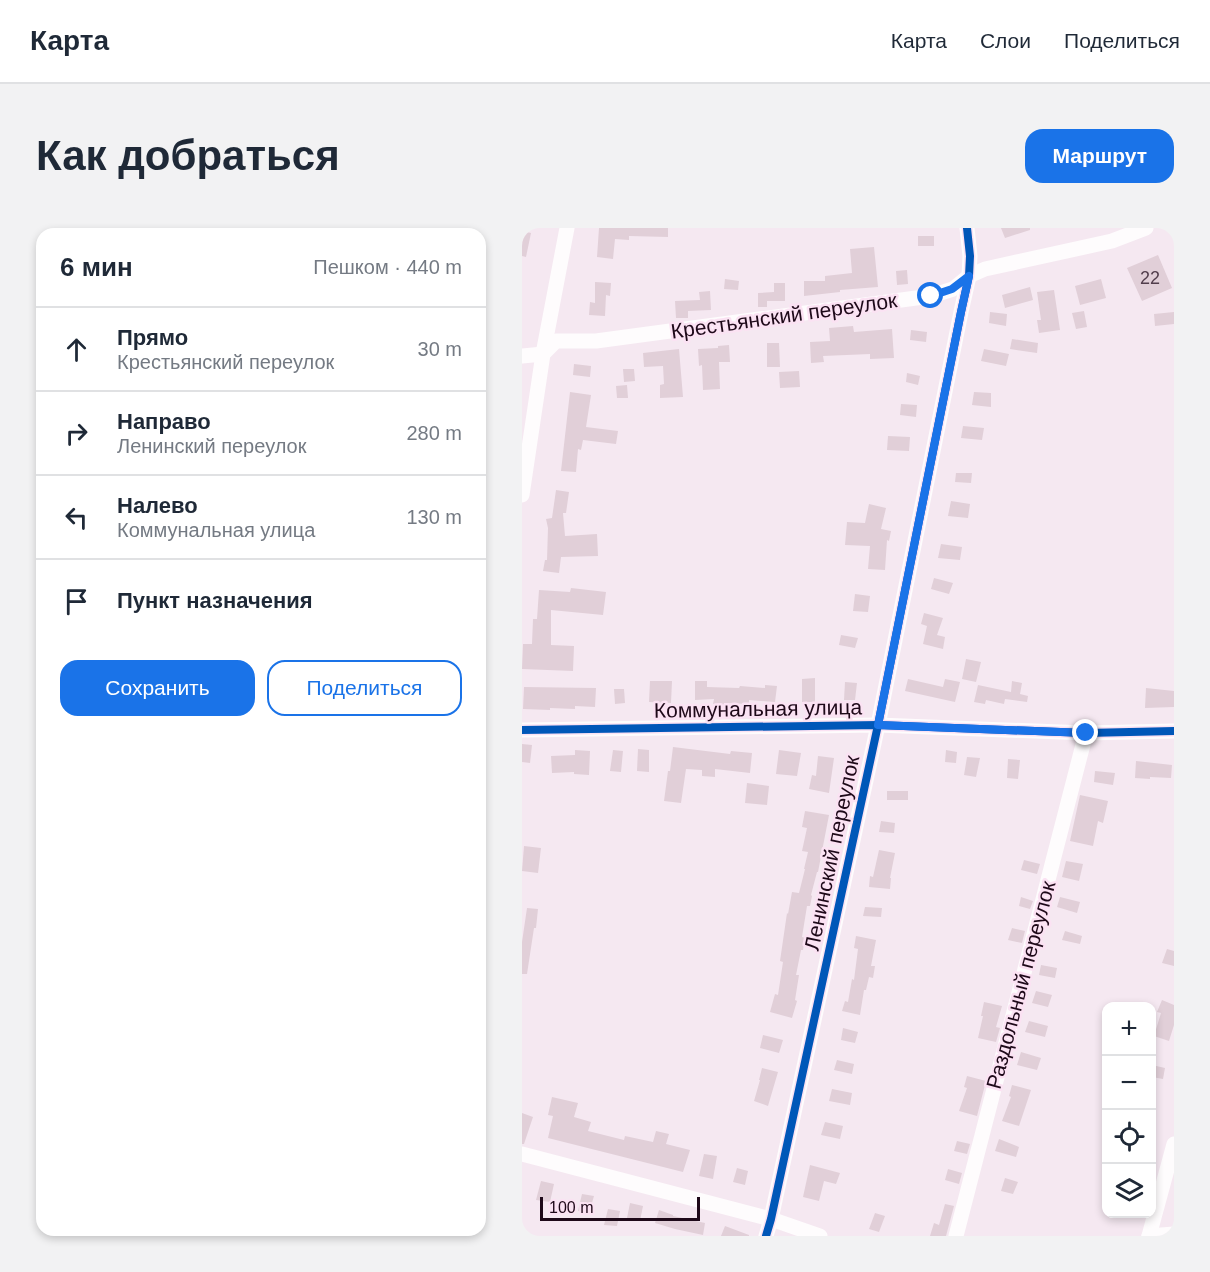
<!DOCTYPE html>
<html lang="ru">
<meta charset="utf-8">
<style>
body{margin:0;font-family:Helvetica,sans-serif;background:#f2f2f3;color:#1f2937}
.controls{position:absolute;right:18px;bottom:18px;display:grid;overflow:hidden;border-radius:12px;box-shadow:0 3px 9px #0003}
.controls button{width:54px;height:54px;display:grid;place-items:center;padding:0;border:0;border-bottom:2px solid #e0e1e3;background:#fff;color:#1f2937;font:30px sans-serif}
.scale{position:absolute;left:18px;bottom:15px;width:160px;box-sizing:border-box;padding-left:6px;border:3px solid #1e0919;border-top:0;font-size:16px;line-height:21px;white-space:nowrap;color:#1e0919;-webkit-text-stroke:4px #fbe2f3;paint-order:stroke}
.stop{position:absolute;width:18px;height:18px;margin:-14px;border:4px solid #1a73e8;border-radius:50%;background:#fff}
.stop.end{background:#1a73e8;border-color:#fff;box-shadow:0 2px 6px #0008}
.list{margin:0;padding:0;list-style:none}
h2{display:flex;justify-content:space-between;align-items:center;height:78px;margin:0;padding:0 24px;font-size:26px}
h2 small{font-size:20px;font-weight:400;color:#747a83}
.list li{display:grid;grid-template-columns:39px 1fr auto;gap:18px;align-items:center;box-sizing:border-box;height:84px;padding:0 24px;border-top:2px solid #e0e1e3}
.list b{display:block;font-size:22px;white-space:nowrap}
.list p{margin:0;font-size:20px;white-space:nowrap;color:#747a83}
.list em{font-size:20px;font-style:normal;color:#747a83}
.actions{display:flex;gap:12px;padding:18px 24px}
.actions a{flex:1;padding:14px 0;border:2px solid #1a73e8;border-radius:18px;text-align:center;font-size:21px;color:#1a73e8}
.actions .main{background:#1a73e8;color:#fff}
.icon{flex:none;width:33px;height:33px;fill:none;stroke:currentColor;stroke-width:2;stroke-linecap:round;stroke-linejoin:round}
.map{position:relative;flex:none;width:652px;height:1008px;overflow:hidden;border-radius:18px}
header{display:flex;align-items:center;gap:36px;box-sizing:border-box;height:84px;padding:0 30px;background:#fff;border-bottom:2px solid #e0e1e3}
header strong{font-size:28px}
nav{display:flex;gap:33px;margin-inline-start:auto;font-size:21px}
.intro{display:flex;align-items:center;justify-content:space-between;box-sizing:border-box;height:144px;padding:0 36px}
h1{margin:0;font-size:42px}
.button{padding:15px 27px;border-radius:18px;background:#1a73e8;color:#fff;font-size:21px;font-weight:700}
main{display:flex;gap:36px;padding:0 36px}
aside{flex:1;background:#fff;border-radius:18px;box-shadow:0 3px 9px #0003}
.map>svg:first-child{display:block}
</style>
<header>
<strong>Карта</strong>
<nav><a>Карта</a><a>Слои</a><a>Поделиться</a></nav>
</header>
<div class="intro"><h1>Как добраться</h1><a class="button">Маршрут</a></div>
<main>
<aside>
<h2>6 мин<small>Пешком · 440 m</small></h2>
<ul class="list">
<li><svg class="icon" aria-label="ahead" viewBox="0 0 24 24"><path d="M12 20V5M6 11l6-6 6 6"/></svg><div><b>Прямо</b><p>Крестьянский переулок</p></div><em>30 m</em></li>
<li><svg class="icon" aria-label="right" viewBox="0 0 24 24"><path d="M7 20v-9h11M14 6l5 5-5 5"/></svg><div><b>Направо</b><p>Ленинский переулок</p></div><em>280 m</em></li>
<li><svg class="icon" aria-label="left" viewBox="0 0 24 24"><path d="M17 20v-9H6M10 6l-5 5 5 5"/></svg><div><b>Налево</b><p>Коммунальная улица</p></div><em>130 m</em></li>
<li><svg class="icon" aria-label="arrive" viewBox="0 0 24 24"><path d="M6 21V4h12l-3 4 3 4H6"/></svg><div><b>Пункт назначения</b></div></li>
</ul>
<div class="actions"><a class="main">Сохранить</a><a>Поделиться</a></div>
</aside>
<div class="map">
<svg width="652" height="1008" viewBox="0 0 652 1008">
<rect width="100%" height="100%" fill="#f5e8f1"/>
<g fill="#e1cfd8">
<polygon points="77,0 146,0 146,9 107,8 107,12 93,11 91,31 75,29"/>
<polygon points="479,0 508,0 508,2 483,10"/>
<polygon points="0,3 9,5 4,29 0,28"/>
<rect x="396" y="8" width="16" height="10"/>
<polygon points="352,19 356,59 318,62 318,64 282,68 282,53 303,53 303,48 330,45 328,21"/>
<polygon points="636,27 650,60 620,73 605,40"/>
<polygon points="385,42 386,56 375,57 374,43"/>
<polygon points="203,51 217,53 216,62 202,61"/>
<polygon points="579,51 584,70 558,77 553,58"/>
<polygon points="73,54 89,55 88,68 84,67 83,88 67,87 68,74 73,75"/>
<polygon points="252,55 263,55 263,73 245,73 245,79 236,79 236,65 252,64"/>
<polygon points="508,59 511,72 483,80 480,67"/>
<polygon points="532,62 538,102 517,105 515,92 519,92 515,64"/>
<polygon points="188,63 189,82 166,83 166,90 154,90 153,73 178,72 177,64"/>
<polygon points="562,83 565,99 554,101 550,85"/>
<polygon points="468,84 485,86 484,98 467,95"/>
<polygon points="652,84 652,96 633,98 632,86"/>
<polygon points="331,98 332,104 370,101 372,130 348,131 348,126 301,128 302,134 289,135 288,114 308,113 307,100"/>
<polygon points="389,102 405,104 404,114 388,112"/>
<polygon points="490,111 516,115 515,125 488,121"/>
<polygon points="245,115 257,115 258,139 245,139"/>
<polygon points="207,117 208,134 197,134 198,161 181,162 180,137 177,138 176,121 196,120 196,118"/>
<polygon points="157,121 161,169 138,170 138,157 142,156 141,138 122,139 121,125"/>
<polygon points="462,121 487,126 484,138 459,133"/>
<polygon points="52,136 69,138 68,149 51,147"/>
<polygon points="101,141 112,141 113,153 102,154"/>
<polygon points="277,143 278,159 258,160 257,144"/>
<polygon points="385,145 398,148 396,157 384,154"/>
<polygon points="105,157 106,170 95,170 94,158"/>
<polygon points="48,164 69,167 64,199 96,203 94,216 61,212 59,222 56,221 54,244 39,243"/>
<polygon points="452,164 469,165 469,179 450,177"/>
<polygon points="379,176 395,177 394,189 378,187"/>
<polygon points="441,198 462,200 460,212 439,210"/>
<polygon points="366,208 388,209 387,223 365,222"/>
<polygon points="434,245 450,245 449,255 433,254"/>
<polygon points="34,262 47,264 44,285 41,285 43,308 75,306 76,328 39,329 37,345 21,343 23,332 25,332 26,300 24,291 30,290"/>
<polygon points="429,273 448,276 446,290 426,288"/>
<polygon points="347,276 364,280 359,301 369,303 367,313 365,312 363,342 346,341 348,318 323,317 325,294 343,295"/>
<polygon points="419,316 440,319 438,332 416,330"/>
<polygon points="412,350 431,355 427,366 409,361"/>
<polygon points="49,360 84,364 81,387 29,382 29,417 52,418 51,443 0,441 1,416 10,416 11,391 15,391 17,362 48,364"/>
<polygon points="333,366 348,368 346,384 331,383"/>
<polygon points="402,385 421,390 415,407 423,409 421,421 401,416 405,398 399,396"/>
<polygon points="319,407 336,410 333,420 317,417"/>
<polygon points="444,431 459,434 454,454 440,451"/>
<polygon points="293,450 293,474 280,474 280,451"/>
<polygon points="386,451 421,459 423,451 438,454 433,474 383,463"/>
<polygon points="128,453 150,453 149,475 127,474"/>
<polygon points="173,453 185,453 185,459 217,460 218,458 243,460 243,457 255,458 253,474 227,472 227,476 202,475 202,477 191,476 192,471 173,472"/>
<polygon points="490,453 500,455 498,466 506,468 505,474 483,471 482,476 464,472 463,476 452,474 456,457 489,464"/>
<polygon points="323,454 335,455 333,472 322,472"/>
<polygon points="2,459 74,460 73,479 53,478 53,481 28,480 28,482 1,481"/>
<polygon points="624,460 652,463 652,479 623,480"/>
<polygon points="92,461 102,461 103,475 93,476"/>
<polygon points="0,516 10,517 8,535 0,534"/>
<polygon points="151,519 208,526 209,523 230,525 228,545 193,541 193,549 180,548 180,542 164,541 159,575 142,573 146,543 148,543"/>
<polygon points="116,521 127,522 127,544 115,543"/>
<polygon points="53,522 68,523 67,547 52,546 52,544 30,545 29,528 53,527"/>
<polygon points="91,522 101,523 99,544 88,543"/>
<polygon points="257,522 279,525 275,548 254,546"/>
<polygon points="424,522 435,524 434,535 423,534"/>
<polygon points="296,528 312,530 307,565 287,561 290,547 294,548"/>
<polygon points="445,529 458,530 454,549 442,547"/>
<polygon points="486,531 498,532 496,551 485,550"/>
<polygon points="614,533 650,537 649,550 628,549 628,551 613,550"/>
<polygon points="573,543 593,545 591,557 572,554"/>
<polygon points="225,555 247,558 245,577 223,575"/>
<rect x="365" y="563" width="21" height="9"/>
<polygon points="558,567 586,573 581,595 576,593 571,618 548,613"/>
<polygon points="283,583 307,587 296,644 295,644 289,667 290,668 288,678 285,678 280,709 283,710 281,722 279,722 274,747 277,747 273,772 275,773 270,790 248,784 253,766 256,767 261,734 258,733 265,685 266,686 270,664 277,665 283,641 282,641 286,624 280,623 285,600 280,599"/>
<polygon points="359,593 373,595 372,605 357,604"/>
<polygon points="2,618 19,620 16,645 0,643"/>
<polygon points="357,622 373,625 368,650 369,650 368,661 347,659 348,648 351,649"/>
<polygon points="502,632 518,636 515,646 499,642"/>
<polygon points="544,633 561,636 557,653 540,649"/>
<polygon points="499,669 511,673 508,681 497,678"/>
<polygon points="538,669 558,674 555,685 535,679"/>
<polygon points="343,679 360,680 359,689 341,688"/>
<polygon points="5,680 16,681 14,700 12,700 5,746 0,746 0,714"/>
<polygon points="490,700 503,703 500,715 486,712"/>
<polygon points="543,703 560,708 558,716 540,712"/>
<polygon points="334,708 354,712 349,738 353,738 351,750 347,749 344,762 342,762 338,787 320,783 323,773 326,774 330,751 332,752 336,721 332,720"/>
<polygon points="645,721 652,723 652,738 640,735"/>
<polygon points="519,737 535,740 533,750 517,747"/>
<polygon points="514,763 530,767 526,779 510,775"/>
<polygon points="640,772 652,777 652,797 647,813 632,808 639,785 635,784"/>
<polygon points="462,774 480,778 474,799 478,800 474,814 456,810 461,788 459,788"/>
<polygon points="507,793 526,798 523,809 503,804"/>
<polygon points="321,800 336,804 333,815 319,812"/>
<polygon points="241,807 261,812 257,825 238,820"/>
<polygon points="499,824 519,830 515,842 495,837"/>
<polygon points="315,832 332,836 330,846 312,842"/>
<polygon points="630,837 643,840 641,851 630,849"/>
<polygon points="240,840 256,844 246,878 232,873 238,852 237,852"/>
<polygon points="445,848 464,853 455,888 437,883 445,860 442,859"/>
<polygon points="490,857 509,862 497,898 480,893 489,869 487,868"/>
<polygon points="310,861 330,865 328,877 307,873"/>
<polygon points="30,869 56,875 52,889 69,894 66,903 102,912 103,908 131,914 134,903 147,906 144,916 168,922 161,944 26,910 31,888 26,887"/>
<polygon points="0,885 11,889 2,916 0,916"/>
<polygon points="303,894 321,898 318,911 299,907"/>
<polygon points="477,911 497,919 494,929 473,923"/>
<polygon points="435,913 448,916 445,926 432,923"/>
<polygon points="182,926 195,928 191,951 177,948"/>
<polygon points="288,937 318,945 314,956 302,953 297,973 281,969"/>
<polygon points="215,940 226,943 223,957 211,954"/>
<polygon points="426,941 440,945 437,956 423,952"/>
<polygon points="483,950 496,954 491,966 479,963"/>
<polygon points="19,953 32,956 28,974 14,972"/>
<polygon points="60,966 72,968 67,985 56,983"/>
<polygon points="108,975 121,978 118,993 105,990"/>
<polygon points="423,976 432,978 424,1008 408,1008 412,995 417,997"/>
<polygon points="86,981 98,983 95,998 82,997"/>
<polygon points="137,982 151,987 151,988 183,995 181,1007 153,1001 133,995"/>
<polygon points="353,985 363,988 357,1004 347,1001"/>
<polygon points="203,998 227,1007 227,1008 199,1008"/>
</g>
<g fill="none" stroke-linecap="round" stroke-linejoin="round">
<g stroke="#fefcfd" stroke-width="15">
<polyline points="0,128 21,126 34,113 74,113 409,68 431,61 447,48 463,41 590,13 624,0"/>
<polyline points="0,267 21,126 45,0"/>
<polyline points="0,502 356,497 564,505 652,503"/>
<polyline points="0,926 249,991 298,1008"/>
<polyline points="244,1008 249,991 356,497 439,84 447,48 448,28 445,0"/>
<polyline points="434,1008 564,505"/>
<polyline points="627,1008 652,916"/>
<polyline points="627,1008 652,1006"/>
</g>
<defs>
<g id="cycleway">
<polyline points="0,502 356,497 564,505 652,503"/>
<polyline points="244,1008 249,991 356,497 439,84 447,48 448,28 445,0"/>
</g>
</defs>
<use href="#cycleway" stroke="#fbe2f3" stroke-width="11"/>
<use href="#cycleway" stroke="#0057b8" stroke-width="8"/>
</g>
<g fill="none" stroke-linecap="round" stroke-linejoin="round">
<polyline stroke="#1a73e8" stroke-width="8" points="409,68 430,61 447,48 439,84 356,497 564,505"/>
</g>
<g text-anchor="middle" stroke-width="5" stroke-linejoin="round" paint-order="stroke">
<g font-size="18" fill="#523e4c">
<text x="628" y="56">22</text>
</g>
<g font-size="21" fill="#1e0919" stroke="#fbe2f3">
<text transform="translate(262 88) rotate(-8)" y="7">Крестьянский переулок</text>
<text transform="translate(236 481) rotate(-1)" y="7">Коммунальная улица</text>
<text transform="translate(310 625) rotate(-78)" y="7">Ленинский переулок</text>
<text transform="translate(499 757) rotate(-75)" y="7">Раздольный переулок</text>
</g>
</g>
</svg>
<div class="controls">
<button>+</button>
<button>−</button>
<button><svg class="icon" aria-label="locate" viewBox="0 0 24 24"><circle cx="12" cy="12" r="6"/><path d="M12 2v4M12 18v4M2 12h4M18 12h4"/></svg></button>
<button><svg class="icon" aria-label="layers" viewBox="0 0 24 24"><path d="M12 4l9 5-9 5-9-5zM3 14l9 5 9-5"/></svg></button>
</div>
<div class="scale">100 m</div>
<div class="stop" style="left:409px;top:68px"></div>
<div class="stop end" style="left:564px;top:505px"></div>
</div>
</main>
